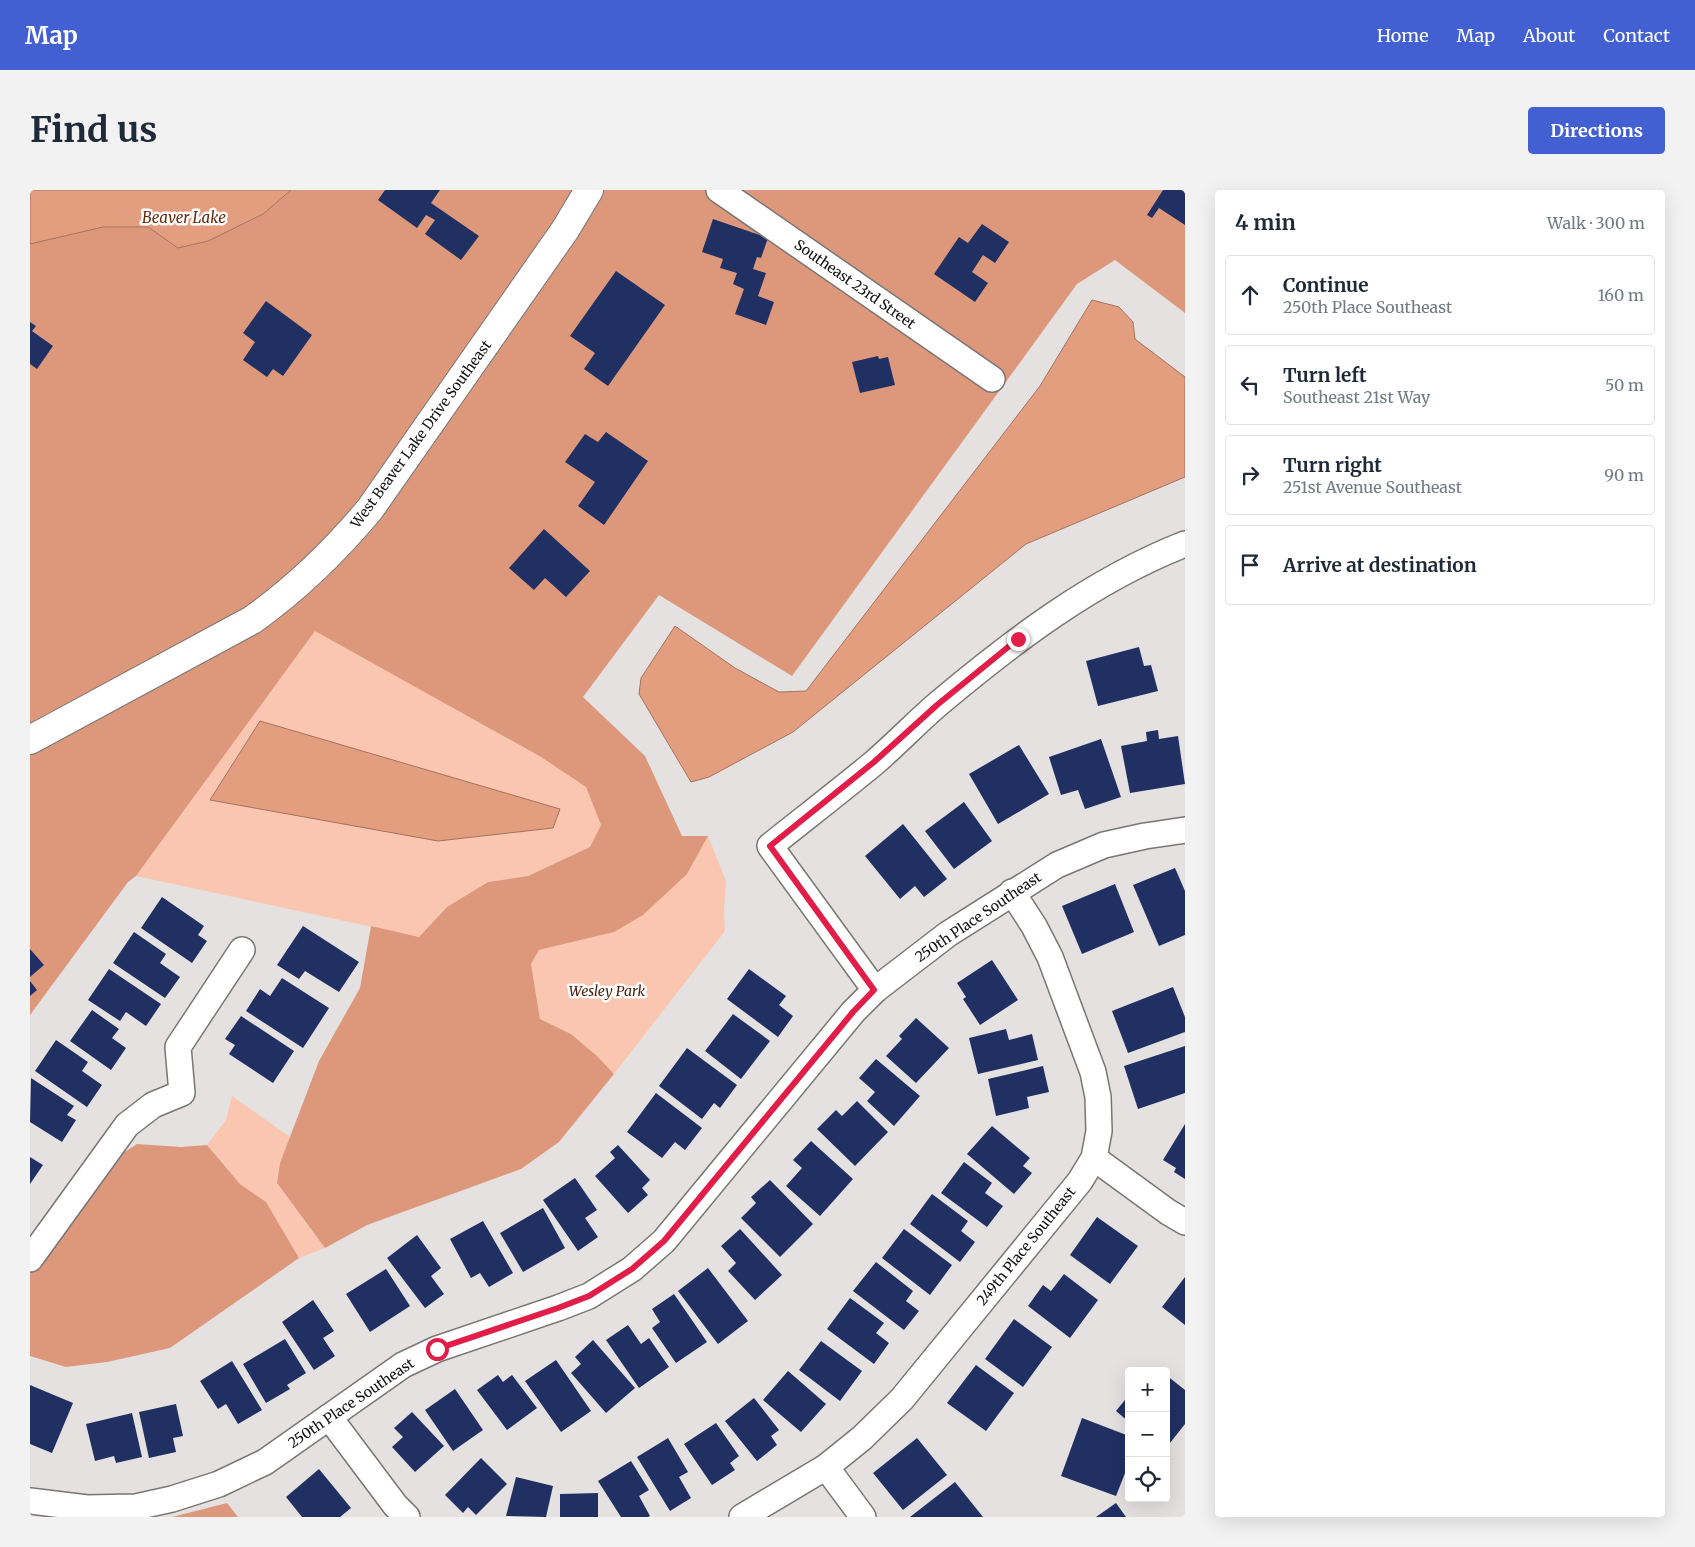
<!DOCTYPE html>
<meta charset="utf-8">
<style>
body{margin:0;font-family:Merriweather,serif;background:#f2f2f3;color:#1f2937}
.controls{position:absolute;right:15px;bottom:15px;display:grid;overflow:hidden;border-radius:5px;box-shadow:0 5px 20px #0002}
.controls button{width:45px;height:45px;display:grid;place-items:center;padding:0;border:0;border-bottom:1px solid #e0e1e3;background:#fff;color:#1f2937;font:25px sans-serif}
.stop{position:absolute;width:15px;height:15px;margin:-11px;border:4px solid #e11d48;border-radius:50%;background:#fff}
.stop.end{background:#e11d48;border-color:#fff;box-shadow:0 1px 5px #0008}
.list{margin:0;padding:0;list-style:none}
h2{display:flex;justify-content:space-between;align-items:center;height:65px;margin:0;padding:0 20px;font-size:21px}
h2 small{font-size:16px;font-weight:400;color:#747a83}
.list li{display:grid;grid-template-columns:32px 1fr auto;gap:15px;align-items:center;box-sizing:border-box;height:80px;margin:0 10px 10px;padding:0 10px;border:1px solid #e0e1e3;border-radius:5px}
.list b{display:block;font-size:19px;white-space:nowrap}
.list p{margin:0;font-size:16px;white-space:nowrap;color:#747a83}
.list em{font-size:16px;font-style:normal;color:#747a83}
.icon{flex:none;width:28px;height:28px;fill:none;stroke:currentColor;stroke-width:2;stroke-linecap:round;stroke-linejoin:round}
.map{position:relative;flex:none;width:1155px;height:1327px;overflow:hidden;border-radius:5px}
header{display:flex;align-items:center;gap:30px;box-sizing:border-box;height:70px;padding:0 25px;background:#4360d3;color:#fff}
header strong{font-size:24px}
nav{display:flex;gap:28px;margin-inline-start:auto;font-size:18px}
.intro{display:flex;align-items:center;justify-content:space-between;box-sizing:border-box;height:120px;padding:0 30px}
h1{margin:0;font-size:35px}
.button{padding:12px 22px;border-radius:5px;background:#4360d3;color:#fff;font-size:18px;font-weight:700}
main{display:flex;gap:30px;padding:0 30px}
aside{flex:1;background:#fff;border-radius:5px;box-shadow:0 5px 20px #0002}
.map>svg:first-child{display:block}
</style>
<header>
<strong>Map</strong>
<nav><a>Home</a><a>Map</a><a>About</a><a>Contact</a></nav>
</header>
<div class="intro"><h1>Find us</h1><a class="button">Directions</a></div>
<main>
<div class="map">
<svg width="1155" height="1327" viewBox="0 0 1155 1327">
<rect width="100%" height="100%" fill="#e5e1e0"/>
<g fill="#fbc6b0">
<polygon points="285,440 511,567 556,597 571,635 560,657 498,686 458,692 417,717 389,747 106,686"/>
<polygon points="678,646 696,691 694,721 695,741 584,884 567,866 541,844 510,829 501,774 509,760 584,742 657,684"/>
<polygon points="202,906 260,947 250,973 247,993 295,1058 269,1068 236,1012 210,994 177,955 196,930"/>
</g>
<g fill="#dd987b">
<polygon points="261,0 1155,0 1155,123 1085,70 1047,94 762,486 629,405 553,507 615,566 652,646 678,646 657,684 613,725 584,742 509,760 501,774 510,829 541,844 567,866 584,884 529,952 491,979 337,1035 295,1058 247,993 250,973 289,871 330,798 341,736 389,747 417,717 458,692 498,686 560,657 571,635 556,597 511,567 285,441 106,686 98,692 0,825 0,54 73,37 118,37 148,58 178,51 233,24"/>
<polygon points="107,954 151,957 177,955 210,994 236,1012 269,1068 140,1158 77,1172 36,1177 0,1166 0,1084 79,972"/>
<polygon points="197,1313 208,1327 142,1327"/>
</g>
<g fill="#e39e80" stroke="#a4735e">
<polygon points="0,0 261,0 233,24 178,51 148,58 118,37 73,37 0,54"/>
<polygon points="1062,110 1089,117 1103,132 1105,149 1155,187 1155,287 996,354 763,542 679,587 661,592 609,504 611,488 645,436 705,478 749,502 776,501 1010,196"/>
<polygon points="230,531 530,619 523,638 408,651 180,610"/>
</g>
<g fill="#213063">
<polygon points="355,0 410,0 401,13 449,46 431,70 395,44 405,30 396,25 387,38 348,10"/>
<polygon points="1133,0 1155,0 1155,35 1129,18 1122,28 1117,25"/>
<polygon points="683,29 738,48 731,68 727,67 723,79 736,83 728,106 744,112 736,135 705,124 714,99 703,94 707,83 690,78 693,69 672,62"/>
<polygon points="952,34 979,52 965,73 953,65 942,82 958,93 945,112 904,84 929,47 938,53"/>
<polygon points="586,81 635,115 578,196 554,179 565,163 540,146"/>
<polygon points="236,111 282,145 253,186 243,179 237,187 213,170 225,152 213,143"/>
<polygon points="0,132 6,136 2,141 23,156 7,179 0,174"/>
<polygon points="848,166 849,169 858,167 865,195 830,203 822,172"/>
<polygon points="576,242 618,271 574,335 548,316 565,292 535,272 555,244 568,252"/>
<polygon points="514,339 560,381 536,407 515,388 504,400 479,378"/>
<polygon points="1109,457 1114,476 1121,475 1128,501 1068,516 1056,471"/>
<polygon points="1128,540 1129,549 1148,546 1155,594 1100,603 1091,556 1117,551 1116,542"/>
<polygon points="1071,549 1091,607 1055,619 1048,600 1031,605 1019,567"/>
<polygon points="989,555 1019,604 968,634 939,584"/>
<polygon points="934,612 962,651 924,679 895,641"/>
<polygon points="873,634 917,689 894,707 885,696 870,709 835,666"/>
<polygon points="1145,678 1155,701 1155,745 1129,756 1103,695"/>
<polygon points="1085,694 1104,742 1052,764 1032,716"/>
<polygon points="132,707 174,736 168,745 177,751 162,773 111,738"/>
<polygon points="273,736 329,772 309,802 275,781 269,789 247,775"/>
<polygon points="104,742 136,764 130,773 150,787 135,808 83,773"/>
<polygon points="0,759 14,775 0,787"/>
<polygon points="962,770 988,810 950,835 933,809 936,807 927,793"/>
<polygon points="79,779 131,814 116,836 96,822 90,831 58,810"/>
<polygon points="719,779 756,806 749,815 763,826 748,847 697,809"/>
<polygon points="252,788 299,818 273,858 216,821 230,799 240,806"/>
<polygon points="0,791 7,800 0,806"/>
<polygon points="1143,797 1155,827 1155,842 1098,863 1082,821"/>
<polygon points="62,820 89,839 82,848 96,858 81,880 40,851"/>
<polygon points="703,824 740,851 711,889 675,861"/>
<polygon points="211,826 264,861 243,893 199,864 205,855 195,849"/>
<polygon points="886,828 919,858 886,893 856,866 872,849 869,846"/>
<polygon points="976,839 979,850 1002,844 1008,870 948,884 939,848"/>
<polygon points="26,850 58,872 52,881 72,895 57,917 5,881"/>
<polygon points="1155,856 1155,903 1108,919 1094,876"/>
<polygon points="657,858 707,895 690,918 684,913 672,929 629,896"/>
<polygon points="846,869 890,906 864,936 837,911 845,902 829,888"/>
<polygon points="1013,876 1019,902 997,907 999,918 966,926 958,889"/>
<polygon points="1,888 44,916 37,925 46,930 32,952 0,932"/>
<polygon points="626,903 672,938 655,960 645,952 632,968 597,942"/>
<polygon points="827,911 858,942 825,976 787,939 806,920 812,926"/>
<polygon points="1155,934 1155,989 1144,982 1146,978 1133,970"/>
<polygon points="962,936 1000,968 993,976 1002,983 984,1004 937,964"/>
<polygon points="781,951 823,989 790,1026 756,996 772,978 763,970"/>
<polygon points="588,955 620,990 612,998 618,1005 598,1023 565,986 585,968 580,962"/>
<polygon points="0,967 13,975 0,994"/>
<polygon points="934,972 962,993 955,1003 973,1016 957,1037 911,1003"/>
<polygon points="545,988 567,1020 555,1028 568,1047 548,1061 513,1010"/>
<polygon points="740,990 783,1034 750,1067 711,1028 726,1013 721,1007"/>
<polygon points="902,1004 938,1031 931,1041 945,1052 930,1072 880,1034"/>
<polygon points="513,1018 535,1058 493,1082 470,1043"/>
<polygon points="1067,1027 1108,1056 1080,1094 1040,1065"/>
<polygon points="453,1031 483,1083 459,1097 450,1083 441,1088 420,1049"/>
<polygon points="710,1039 752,1085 725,1110 698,1081 706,1073 691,1056"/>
<polygon points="874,1039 922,1075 900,1105 852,1068"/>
<polygon points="387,1045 411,1078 401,1086 414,1104 395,1118 357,1068"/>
<polygon points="846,1072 883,1101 876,1111 889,1121 874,1140 823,1101"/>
<polygon points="678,1078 718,1131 688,1154 648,1101"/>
<polygon points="356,1079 380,1116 340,1142 316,1104"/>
<polygon points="1034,1084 1068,1110 1040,1148 998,1116 1013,1095 1021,1101"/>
<polygon points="1155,1087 1155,1135 1132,1117"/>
<polygon points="644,1104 677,1152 646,1173 622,1138 630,1132 622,1119"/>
<polygon points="820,1108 854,1133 846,1143 859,1153 844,1174 797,1139"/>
<polygon points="283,1110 304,1141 293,1148 305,1166 284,1180 252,1132"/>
<polygon points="984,1129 1022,1157 993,1197 955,1169"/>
<polygon points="598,1135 611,1154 619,1148 639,1177 609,1198 576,1150"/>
<polygon points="255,1149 276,1183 257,1195 260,1199 236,1213 213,1174"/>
<polygon points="563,1150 605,1198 576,1223 541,1183 551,1174 545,1167"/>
<polygon points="791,1151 832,1181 810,1211 769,1180"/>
<polygon points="526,1170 561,1221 531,1242 495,1191"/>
<polygon points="202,1171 232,1220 208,1234 196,1214 188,1219 170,1191"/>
<polygon points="946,1175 984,1203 956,1241 917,1213"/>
<polygon points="758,1181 796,1214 771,1242 733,1210"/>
<polygon points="468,1185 473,1192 482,1185 507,1218 477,1240 447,1200"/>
<polygon points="1136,1185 1155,1200 1155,1234 1136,1258"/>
<polygon points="0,1195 43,1213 22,1263 0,1254"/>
<polygon points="425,1199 453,1240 423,1261 395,1220"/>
<polygon points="1099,1205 1099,1232 1086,1221"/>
<polygon points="724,1208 749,1240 741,1246 747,1255 727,1271 695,1231"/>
<polygon points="146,1214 153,1246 143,1248 146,1262 119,1268 109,1222"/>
<polygon points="382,1222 414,1256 385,1282 362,1257 373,1247 364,1238"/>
<polygon points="102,1223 112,1267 86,1273 84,1266 65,1271 56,1234"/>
<polygon points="1052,1228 1099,1246 1099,1273 1086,1306 1031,1286"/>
<polygon points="686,1233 709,1266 700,1273 705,1280 682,1295 654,1254"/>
<polygon points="638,1248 658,1282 649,1287 661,1308 640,1321 607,1267"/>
<polygon points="887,1248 917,1285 873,1320 843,1283"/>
<polygon points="451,1268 477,1294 446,1325 438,1317 433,1323 415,1305"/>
<polygon points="601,1271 619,1300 609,1306 620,1326 618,1327 591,1327 568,1291"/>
<polygon points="289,1279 321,1318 310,1327 272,1327 256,1307"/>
<polygon points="486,1287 523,1296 516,1327 476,1326"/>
<polygon points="925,1292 953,1327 880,1327"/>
<polygon points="568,1303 568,1327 530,1327 530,1304"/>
<polygon points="1086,1313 1096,1327 1066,1327"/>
</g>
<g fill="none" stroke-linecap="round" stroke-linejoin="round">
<defs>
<g id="street">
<polyline points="689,0 962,189"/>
<path d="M845,800L740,656C775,628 810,601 844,573C866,554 886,533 908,514C983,451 1063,390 1155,354"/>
<polyline points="1064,968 1138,1022 1155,1032"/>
<polyline points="0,1069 97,935 123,915 152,903 148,857 212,760"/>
<polyline points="299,1227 365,1315 377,1327"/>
<polyline points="796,1277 833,1327"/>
<polyline points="0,1311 57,1318 106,1317 142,1309 189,1294 235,1272 373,1175 407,1159 528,1118 559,1106 602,1079 634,1051 823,822 845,800 918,744 1027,675 1074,655 1115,646 1155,640"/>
<polyline points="712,1327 796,1277 832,1248 872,1209 1050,991 1064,968 1069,941 1068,907 1063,882 1020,767 1004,736 982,702"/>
</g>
<path id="secondary" d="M0,550L222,430C267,398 305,361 340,319L535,40L559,0"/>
</defs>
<use href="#street" stroke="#797675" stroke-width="28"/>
<use href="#secondary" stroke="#797675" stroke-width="30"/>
<use href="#street" stroke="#fff" stroke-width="25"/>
<use href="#secondary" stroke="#fff" stroke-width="28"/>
</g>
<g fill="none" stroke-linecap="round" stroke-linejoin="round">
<polyline stroke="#e11d48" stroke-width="6" points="407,1159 528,1118 559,1106 602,1079 634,1051 823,822 844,800 740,656 844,572 907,515 988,449"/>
</g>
<g text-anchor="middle" stroke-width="5" stroke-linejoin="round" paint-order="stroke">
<g font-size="14" fill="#121010" stroke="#fff">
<text transform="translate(825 94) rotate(35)" y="5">Southeast 23rd Street</text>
<text transform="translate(391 244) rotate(-54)" y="5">West Beaver Lake Drive Southeast</text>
<text transform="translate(948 727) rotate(-34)" y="5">250th Place Southeast</text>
<text transform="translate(996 1056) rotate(-51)" y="5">249th Place Southeast</text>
<text transform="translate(321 1213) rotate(-34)" y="5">250th Place Southeast</text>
</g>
<g font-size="14" font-style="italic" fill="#471c06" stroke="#fff">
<text x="577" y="806">Wesley Park</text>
</g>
<g font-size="15" font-style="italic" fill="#672908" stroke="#fff">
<text x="154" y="33">Beaver Lake</text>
</g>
</g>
</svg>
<div class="controls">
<button>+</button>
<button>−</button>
<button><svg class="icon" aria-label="locate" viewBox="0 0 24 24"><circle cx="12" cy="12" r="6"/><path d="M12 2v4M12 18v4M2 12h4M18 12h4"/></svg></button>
</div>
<div class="stop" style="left:407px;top:1159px"></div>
<div class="stop end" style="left:988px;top:449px"></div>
</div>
<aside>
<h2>4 min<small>Walk · 300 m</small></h2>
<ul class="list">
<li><svg class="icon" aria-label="ahead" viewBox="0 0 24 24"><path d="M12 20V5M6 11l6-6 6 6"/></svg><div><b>Continue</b><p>250th Place Southeast</p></div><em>160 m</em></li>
<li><svg class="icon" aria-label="left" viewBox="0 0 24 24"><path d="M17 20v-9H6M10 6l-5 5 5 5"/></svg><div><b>Turn left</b><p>Southeast 21st Way</p></div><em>50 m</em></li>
<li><svg class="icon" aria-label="right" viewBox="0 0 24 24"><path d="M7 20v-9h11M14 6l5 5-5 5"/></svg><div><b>Turn right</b><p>251st Avenue Southeast</p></div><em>90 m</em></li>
<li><svg class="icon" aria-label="arrive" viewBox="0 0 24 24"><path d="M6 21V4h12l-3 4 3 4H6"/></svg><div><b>Arrive at destination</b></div></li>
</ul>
</aside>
</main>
